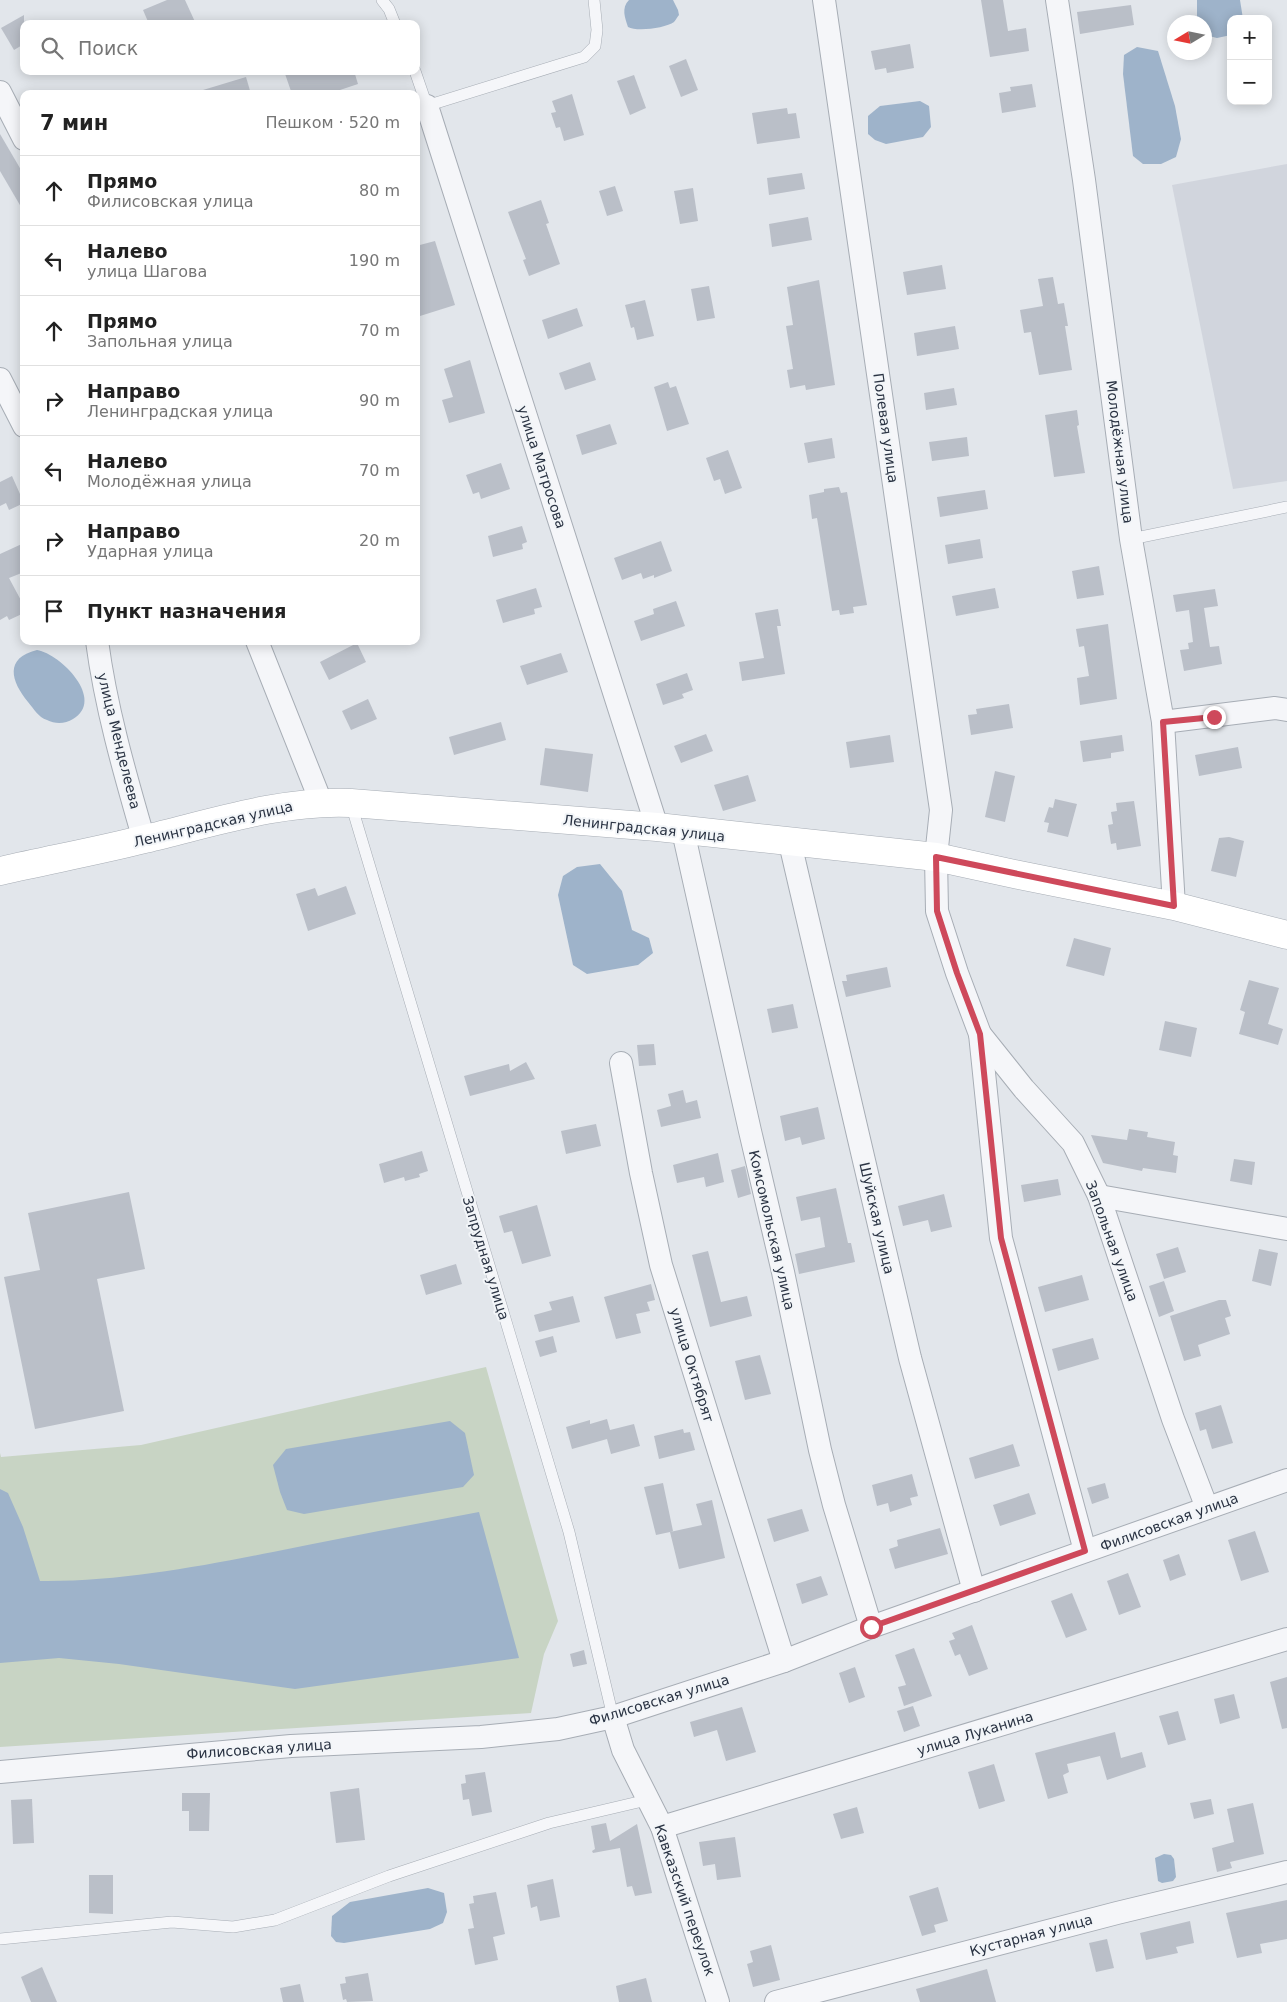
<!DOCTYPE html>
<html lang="ru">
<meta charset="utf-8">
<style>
body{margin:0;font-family:"DejaVu Sans",sans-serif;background:#f2f2f2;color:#222}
.controls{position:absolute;right:15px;top:15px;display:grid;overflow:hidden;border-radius:10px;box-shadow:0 2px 12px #0003}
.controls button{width:45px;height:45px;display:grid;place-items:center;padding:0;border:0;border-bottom:1px solid #e0e0e0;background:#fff;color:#222;font:25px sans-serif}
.compass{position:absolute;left:1167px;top:15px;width:45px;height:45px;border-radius:50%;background:#fff;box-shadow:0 2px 12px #0003;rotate:260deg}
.stop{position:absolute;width:15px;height:15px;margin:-11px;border:4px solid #ce495b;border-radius:50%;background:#fff}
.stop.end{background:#ce495b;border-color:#fff;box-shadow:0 1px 5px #0008}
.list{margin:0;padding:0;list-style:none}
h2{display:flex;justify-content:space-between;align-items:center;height:65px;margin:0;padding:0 20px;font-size:21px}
h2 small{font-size:16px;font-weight:400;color:#767676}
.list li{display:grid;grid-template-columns:32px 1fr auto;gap:15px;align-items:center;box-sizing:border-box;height:70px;padding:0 20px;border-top:1px solid #e0e0e0}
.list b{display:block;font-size:19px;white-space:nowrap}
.list p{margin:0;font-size:16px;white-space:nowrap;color:#767676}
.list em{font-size:16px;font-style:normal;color:#767676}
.icon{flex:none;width:28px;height:28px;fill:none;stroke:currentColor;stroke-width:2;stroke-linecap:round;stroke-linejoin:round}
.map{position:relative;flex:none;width:1287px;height:2002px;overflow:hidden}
.search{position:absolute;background:#fff;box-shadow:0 2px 12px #0003;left:20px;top:20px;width:400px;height:55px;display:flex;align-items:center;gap:12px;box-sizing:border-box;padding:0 18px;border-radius:10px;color:#767676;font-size:19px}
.panel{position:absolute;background:#fff;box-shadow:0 2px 12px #0003;left:20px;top:90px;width:400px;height:555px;border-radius:10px}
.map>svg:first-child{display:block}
</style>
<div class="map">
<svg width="1287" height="2002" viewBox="0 0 1287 2002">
<rect width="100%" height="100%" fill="#e2e6eb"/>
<polygon fill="#d1d5dd" points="1287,164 1287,481 1233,489 1172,185"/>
<polygon fill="#c8d4c4" points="486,1367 558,1621 544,1654 531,1713 0,1747 0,1453 1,1457 141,1445"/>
<g fill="#9eb3ca">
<path d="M629,0H673L678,10L679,15C677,17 676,20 674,22C666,28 637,32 628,27C625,18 621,8 629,0Z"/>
<polygon points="1197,0 1240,0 1243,19 1231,19 1231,35 1217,38 1205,35 1204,22 1197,21"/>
<polygon points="1137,47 1158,51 1175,106 1181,139 1176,157 1161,164 1143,164 1133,156 1123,74 1124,55"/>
<polygon points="920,101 929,106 931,127 923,137 886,144 875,140 868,134 868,116 880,106"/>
<path d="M37,650C61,654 106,700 73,719C65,724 55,724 47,720C38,717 34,709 28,702C11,681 4,658 37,650Z"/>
<polygon points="600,864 622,891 632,930 649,938 653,953 638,965 587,974 573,965 558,895 563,876 577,867"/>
<polygon points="450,1421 465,1433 474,1475 463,1487 304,1514 287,1510 280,1492 273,1465 286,1449"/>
<path d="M0,1489L8,1493L23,1527L40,1581C118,1582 197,1567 273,1552C342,1538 410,1525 479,1512L519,1658L295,1689L119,1664L59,1658L0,1663Z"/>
<polygon points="1164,1854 1171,1855 1174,1859 1176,1877 1173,1881 1162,1883 1158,1881 1155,1858"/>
<polygon points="428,1888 444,1893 447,1912 443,1923 430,1929 344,1943 336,1942 331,1936 332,1916 350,1902"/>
</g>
<g fill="#babfc8">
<polygon points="167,0 185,0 196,24 149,24 143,10"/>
<polygon points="981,0 1003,0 1008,31 1026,28 1029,51 990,57"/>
<polygon points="1131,5 1134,25 1080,34 1077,12"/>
<polygon points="24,15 24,44 14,50 1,28"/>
<polygon points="910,44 914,68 887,73 886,68 875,70 871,51"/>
<polygon points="686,59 698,90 681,97 669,66"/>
<polygon points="284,71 354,71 358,84 328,94 292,94"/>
<polygon points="634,75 646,108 630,115 617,81"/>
<polygon points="246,77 251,94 203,94 203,90"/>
<polygon points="1032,84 1036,107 1002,113 999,93 1011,91 1010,87"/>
<polygon points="572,94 584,135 564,141 560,127 556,128 551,113 556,112 552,101"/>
<polygon points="787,108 788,114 796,113 800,138 757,144 752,113"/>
<polygon points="0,134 24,175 24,212 0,171"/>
<polygon points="802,173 805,189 769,195 767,178"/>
<polygon points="615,186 623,211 607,216 599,191"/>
<polygon points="693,188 698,221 680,224 674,191"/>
<polygon points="541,200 549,223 546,224 560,264 529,276 523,260 526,259 508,212"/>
<polygon points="808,217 812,240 772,247 769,224"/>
<polygon points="435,241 455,305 420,316 416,305 416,246"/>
<polygon points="942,265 946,289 907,295 903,272"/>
<polygon points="1053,277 1058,304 1064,303 1068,326 1065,326 1072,370 1039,375 1031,332 1024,333 1020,310 1043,306 1038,279"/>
<polygon points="819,280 835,385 806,390 805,385 790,388 787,370 793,369 786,326 793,325 787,287"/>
<polygon points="709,286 715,318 697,321 691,289"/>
<polygon points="645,300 654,336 637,340 634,327 631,328 625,305"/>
<polygon points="577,308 583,326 548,339 542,320"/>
<polygon points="955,326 959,349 917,356 914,333"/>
<polygon points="470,360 485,413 449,423 442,400 453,397 444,369"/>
<polygon points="590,362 596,380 565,390 559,373"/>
<polygon points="668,382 670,388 676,386 689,424 667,431 654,387"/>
<polygon points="954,388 957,405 926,410 924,393"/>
<polygon points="1077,410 1079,425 1077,426 1085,473 1054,477 1045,415"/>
<polygon points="610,424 617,444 582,455 576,435"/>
<polygon points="967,437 969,456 932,461 929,442"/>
<polygon points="832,438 835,458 808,463 804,443"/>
<polygon points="728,450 742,488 725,494 720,479 714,481 706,458"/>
<polygon points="501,463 510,489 481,499 479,492 473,494 466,475"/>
<polygon points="12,476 24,503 9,510 6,503 0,506 0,482"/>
<polygon points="839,487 841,493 847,492 867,605 853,607 854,613 840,615 839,610 832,611 817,518 812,519 809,495 824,492 824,489"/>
<polygon points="985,490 988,509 940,517 937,497"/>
<polygon points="522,526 527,542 522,544 523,549 493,557 488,536"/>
<polygon points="980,539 983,558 948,564 945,545"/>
<polygon points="661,541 672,571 654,578 654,575 643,579 641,573 622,580 614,558"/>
<polygon points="24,543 24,572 9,578 24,606 24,613 9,620 7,616 0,620 0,554"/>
<polygon points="1099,566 1104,595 1077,599 1072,571"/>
<polygon points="536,588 542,607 534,609 535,614 503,623 496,600"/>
<polygon points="995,588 999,608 956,616 952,596"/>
<polygon points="1215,589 1218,606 1204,608 1210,647 1219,646 1222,664 1184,671 1180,650 1189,649 1188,643 1193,642 1189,610 1176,612 1173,595"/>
<polygon points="676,601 685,626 641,641 634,621 654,614 653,609"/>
<polygon points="778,609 781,626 777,626 785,674 742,681 739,662 764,658 755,613"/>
<polygon points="1108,624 1117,699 1080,705 1077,678 1089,676 1084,646 1079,647 1076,629"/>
<polygon points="357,643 366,662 329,680 320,662"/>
<polygon points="561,653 568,672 527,685 520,666"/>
<polygon points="687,673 693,690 682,694 684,698 663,705 656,684"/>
<polygon points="368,699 377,719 351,730 342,711"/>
<polygon points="1009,704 1013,728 971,735 968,715 977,714 976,709"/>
<polygon points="501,722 506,740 454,755 449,737"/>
<polygon points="706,734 713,751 681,763 674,746"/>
<polygon points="890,735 894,762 850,768 846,742"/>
<polygon points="1122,735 1124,751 1111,753 1111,758 1083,762 1080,741"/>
<polygon points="1238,747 1242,768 1199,776 1195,755"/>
<polygon points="545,748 593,754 588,792 540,785"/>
<polygon points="995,771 1015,776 1005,822 985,817"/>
<polygon points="748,775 756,801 723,811 714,785"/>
<polygon points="1055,799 1077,804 1068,837 1047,832 1049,823 1044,822 1049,807 1053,808"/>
<polygon points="1134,801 1141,846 1117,850 1116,843 1111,844 1108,825 1113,824 1111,812 1117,811 1116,803"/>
<polygon points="1229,837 1244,841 1236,877 1211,871 1219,838"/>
<polygon points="346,886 356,914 308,931 296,894 315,888 318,896"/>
<polygon points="1074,938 1111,948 1104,976 1066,966"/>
<polygon points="887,967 891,987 846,997 842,981 847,981 846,975"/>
<polygon points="1249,980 1279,988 1268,1024 1283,1029 1278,1045 1239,1034 1245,1012 1240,1010"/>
<polygon points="793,1004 798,1028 772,1033 767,1009"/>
<polygon points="1165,1021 1197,1028 1191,1057 1159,1050"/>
<polygon points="654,1044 656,1065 639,1066 637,1045"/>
<polygon points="526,1062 535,1079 470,1096 464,1076 509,1064 510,1071"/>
<polygon points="683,1090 686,1103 697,1100 701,1118 661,1127 657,1110 671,1106 668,1094"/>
<polygon points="818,1107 825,1139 802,1145 800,1137 785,1141 780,1116"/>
<polygon points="596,1124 601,1146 566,1154 561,1131"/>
<polygon points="1129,1129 1148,1132 1147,1137 1175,1142 1173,1155 1178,1156 1176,1173 1143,1168 1142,1171 1103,1163 1091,1135 1127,1140"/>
<polygon points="422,1151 428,1171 419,1174 420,1177 405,1181 404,1177 384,1183 379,1164"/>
<polygon points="718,1153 724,1182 706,1187 704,1177 677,1183 673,1165"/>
<polygon points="1234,1159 1255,1162 1252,1185 1230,1181"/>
<polygon points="745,1166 751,1194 738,1198 731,1170"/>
<polygon points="1058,1179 1061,1195 1024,1202 1021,1185"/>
<polygon points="836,1188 848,1243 851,1243 855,1262 799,1274 795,1254 825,1247 820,1217 801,1221 796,1197"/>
<polygon points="129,1192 145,1269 97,1279 124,1411 35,1429 4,1277 40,1270 28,1213"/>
<polygon points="944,1194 952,1227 931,1232 928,1220 903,1226 898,1206"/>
<polygon points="537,1205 551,1256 522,1264 512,1231 504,1233 499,1216"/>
<polygon points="1178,1247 1186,1272 1164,1279 1156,1254"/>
<polygon points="1259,1249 1278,1253 1271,1286 1252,1281"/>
<polygon points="708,1251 721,1302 747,1296 752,1316 710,1327 692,1255"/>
<polygon points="456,1264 462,1284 426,1295 420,1275"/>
<polygon points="1082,1275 1089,1300 1045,1312 1038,1287"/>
<polygon points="1164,1281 1174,1311 1159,1317 1149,1286"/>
<polygon points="651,1284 655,1300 647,1302 650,1311 636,1314 641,1333 616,1339 604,1297"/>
<polygon points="573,1296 580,1322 539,1332 534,1315 552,1310 549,1302"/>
<polygon points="1219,1300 1226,1300 1231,1316 1225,1318 1230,1334 1198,1345 1201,1356 1184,1361 1170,1316"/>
<polygon points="553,1336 557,1352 540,1357 535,1341"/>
<polygon points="1093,1338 1099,1359 1058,1371 1052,1349"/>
<polygon points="760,1355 771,1394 745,1400 735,1361"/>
<polygon points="1221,1405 1233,1443 1212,1449 1206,1429 1200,1431 1195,1413"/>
<polygon points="607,1419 610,1430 634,1424 640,1446 611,1454 607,1439 572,1449 566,1427 590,1420 590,1424"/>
<polygon points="683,1429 684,1433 690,1432 695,1450 659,1459 654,1436"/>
<polygon points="1013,1444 1020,1466 975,1479 969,1458"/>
<polygon points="912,1474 918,1496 910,1498 912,1505 890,1512 888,1503 877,1506 872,1485"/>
<polygon points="663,1483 673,1531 670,1532 702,1525 696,1504 712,1500 725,1558 679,1569 670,1532 656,1535 644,1487"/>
<polygon points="1105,1483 1109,1498 1092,1504 1087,1488"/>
<polygon points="1029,1493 1036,1514 1000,1526 993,1505"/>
<polygon points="802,1509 809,1531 774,1542 767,1519"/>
<polygon points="940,1528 948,1554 895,1569 889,1549 898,1546 897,1540"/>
<polygon points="1255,1531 1269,1572 1241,1581 1228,1540"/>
<polygon points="1179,1554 1186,1575 1170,1581 1163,1560"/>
<polygon points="1128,1573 1141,1607 1119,1615 1107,1581"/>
<polygon points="821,1576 828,1595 802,1604 796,1584"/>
<polygon points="1072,1593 1087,1630 1066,1638 1051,1601"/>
<polygon points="972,1625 988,1669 969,1676 960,1654 955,1656 949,1641 955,1639 952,1633"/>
<polygon points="914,1648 932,1696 904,1706 898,1687 906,1685 895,1655"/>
<polygon points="584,1650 587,1664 573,1667 570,1654"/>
<polygon points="855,1667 865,1697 849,1703 839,1673"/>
<polygon points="1287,1677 1287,1728 1282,1729 1270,1682"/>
<polygon points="1234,1694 1240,1718 1220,1724 1214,1699"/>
<polygon points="913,1706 920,1726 904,1732 897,1711"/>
<polygon points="742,1707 756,1752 726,1761 717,1730 694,1737 690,1722"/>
<polygon points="1178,1711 1186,1740 1168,1745 1159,1716"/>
<polygon points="1115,1732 1121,1758 1142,1752 1146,1767 1107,1780 1100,1756 1067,1764 1069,1772 1063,1775 1068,1793 1048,1799 1035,1753"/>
<polygon points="994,1764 1005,1801 979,1809 968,1772"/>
<polygon points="485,1772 492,1812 472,1816 469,1799 463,1800 461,1784 466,1783 465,1775"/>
<polygon points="359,1788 365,1840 336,1843 330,1792"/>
<polygon points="182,1793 210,1793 209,1831 189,1831 189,1811 182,1811"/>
<polygon points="32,1799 34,1843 13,1844 11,1800"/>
<polygon points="1211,1799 1214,1814 1194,1819 1190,1803"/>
<polygon points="1253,1803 1264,1854 1230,1862 1232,1868 1217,1872 1212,1848 1234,1842 1227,1809"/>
<polygon points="857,1807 864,1833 841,1839 833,1814"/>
<polygon points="606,1823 610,1841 637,1824 652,1893 635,1896 632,1886 627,1887 620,1848 593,1853 592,1851 595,1849 591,1826"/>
<polygon points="735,1837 741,1877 717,1880 715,1864 703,1866 699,1842"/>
<polygon points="89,1875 113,1875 113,1914 89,1913"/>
<polygon points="553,1879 560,1917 540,1921 537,1906 531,1908 527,1885"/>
<polygon points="938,1887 948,1921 934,1925 936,1932 922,1936 909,1896"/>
<polygon points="496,1892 505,1934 493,1937 498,1960 475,1965 468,1929 474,1928 469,1904 474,1903 473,1896"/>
<polygon points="1287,1900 1287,1939 1260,1944 1262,1953 1237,1958 1226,1913"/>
<polygon points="1190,1921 1194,1943 1176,1947 1178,1953 1146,1960 1140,1933"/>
<polygon points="1107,1939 1114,1968 1096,1972 1089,1943"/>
<polygon points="771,1945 780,1980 753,1987 747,1964 753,1962 750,1951"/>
<polygon points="42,1967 57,2002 31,2002 21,1977"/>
<polygon points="987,1969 996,2002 920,2002 916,1989"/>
<polygon points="368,1973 373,2001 347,2002 346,1999 343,2000 340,1984 346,1983 345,1977"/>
<polygon points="646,1978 652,2002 619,2002 616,1986"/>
<polygon points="300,1984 304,2002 283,2002 280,1988"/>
</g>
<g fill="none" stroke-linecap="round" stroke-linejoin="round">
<defs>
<g id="lane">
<polyline points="382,0 389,9 395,24"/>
<polyline points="415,71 427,106"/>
<polyline points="423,107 584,57 595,46 597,30 594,0"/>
<polyline points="1131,539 1287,507"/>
<polyline points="351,804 569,1532 613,1717"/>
<polyline points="0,1939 172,1922 233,1927 275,1920 389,1876 549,1823 647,1800"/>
</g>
<g id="street">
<polyline points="824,0 941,810 936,857 937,911 957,973 980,1034 1024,1089 1073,1143 1099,1196 1173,1419 1207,1508"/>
<polyline points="1057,0 1084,180 1131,539 1163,722 1174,906"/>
<polyline points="0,92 24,139"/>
<polyline points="427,106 657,827"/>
<polyline points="0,379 24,426"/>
<path d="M97,641C106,709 125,774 144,840"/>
<polyline points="257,641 321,802"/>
<polyline points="1163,722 1275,708 1287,710"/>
<polyline points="683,831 750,1131 783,1272 820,1450 834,1505 871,1627"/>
<polyline points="790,843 910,1358 974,1591"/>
<polyline points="980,1034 1001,1238 1085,1551"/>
<polyline points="621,1063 641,1173 661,1265 784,1661"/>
<polyline points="1099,1196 1287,1229"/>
<polyline points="613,1717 623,1750 662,1827 718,2002"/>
<polyline points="0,1772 291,1746 481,1737 558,1729 613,1717 784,1661 871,1627 1287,1480"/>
<path d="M662,1827C871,1765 1078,1700 1287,1639"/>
<polyline points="776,2002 1117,1913 1287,1872"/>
</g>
<path id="secondary" d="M0,871C48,860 97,851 145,839C213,823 280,800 351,803L657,827L936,857L1019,875L1174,906L1287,935"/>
</defs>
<use href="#lane" stroke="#a7adb5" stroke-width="12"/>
<use href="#street" stroke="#a7adb5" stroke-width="24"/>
<use href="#secondary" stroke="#a7adb5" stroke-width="29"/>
<use href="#lane" stroke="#f5f6f9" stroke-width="11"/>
<use href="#street" stroke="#f5f6f9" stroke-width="22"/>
<use href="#secondary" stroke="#fff" stroke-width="28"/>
</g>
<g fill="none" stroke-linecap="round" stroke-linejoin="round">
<polyline stroke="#ce495b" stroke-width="6" points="871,1627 1085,1551 1001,1238 980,1034 957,973 937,911 936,857 1174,906 1163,722 1214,717"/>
</g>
<g text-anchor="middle" stroke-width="4" stroke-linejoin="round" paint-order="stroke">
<g font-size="14" fill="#2a3343" stroke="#f2f5f8">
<text transform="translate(886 428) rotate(82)" y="5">Полевая улица</text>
<text transform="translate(1120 452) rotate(83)" y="5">Молодёжная улица</text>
<text transform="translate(542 467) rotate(72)" y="5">улица Матросова</text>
<text transform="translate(119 741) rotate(76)" y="5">улица Менделеева</text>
<text transform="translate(213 824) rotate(-13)" y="5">Ленинградская улица</text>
<text transform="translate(644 828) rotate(6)" y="5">Ленинградская улица</text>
<text transform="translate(877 1218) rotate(77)" y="5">Шуйская улица</text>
<text transform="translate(772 1230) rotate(77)" y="5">Комсомольская улица</text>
<text transform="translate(1112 1241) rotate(70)" y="5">Запольная улица</text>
<text transform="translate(486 1258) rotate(73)" y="5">Запрудная улица</text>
<text transform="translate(692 1365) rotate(73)" y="5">улица Октябрят</text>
<text transform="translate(1169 1522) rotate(-20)" y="5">Филисовская улица</text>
<text transform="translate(659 1700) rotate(-17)" y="5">Филисовская улица</text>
<text transform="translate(975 1733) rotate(-17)" y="5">улица Луканина</text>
<text transform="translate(259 1749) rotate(-4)" y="5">Филисовская улица</text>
<text transform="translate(685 1900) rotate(71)" y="5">Кавказский переулок</text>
<text transform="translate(1031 1935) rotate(-15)" y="5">Кустарная улица</text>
</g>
</g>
</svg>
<div class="controls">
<button>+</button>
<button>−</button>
</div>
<svg class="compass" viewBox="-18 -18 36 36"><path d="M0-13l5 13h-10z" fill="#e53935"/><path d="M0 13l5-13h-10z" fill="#767676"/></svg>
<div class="stop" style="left:871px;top:1627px"></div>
<div class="stop end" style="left:1214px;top:717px"></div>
<div class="search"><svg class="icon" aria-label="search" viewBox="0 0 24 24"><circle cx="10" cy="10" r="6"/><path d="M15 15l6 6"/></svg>Поиск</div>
<section class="panel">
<h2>7 мин<small>Пешком · 520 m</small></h2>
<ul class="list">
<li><svg class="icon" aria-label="ahead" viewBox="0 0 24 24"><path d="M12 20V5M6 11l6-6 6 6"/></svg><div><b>Прямо</b><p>Филисовская улица</p></div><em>80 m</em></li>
<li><svg class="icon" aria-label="left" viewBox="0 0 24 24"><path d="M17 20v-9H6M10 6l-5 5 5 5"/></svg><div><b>Налево</b><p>улица Шагова</p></div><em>190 m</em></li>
<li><svg class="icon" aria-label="ahead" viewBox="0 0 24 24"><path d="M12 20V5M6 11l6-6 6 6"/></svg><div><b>Прямо</b><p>Запольная улица</p></div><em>70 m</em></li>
<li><svg class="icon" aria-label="right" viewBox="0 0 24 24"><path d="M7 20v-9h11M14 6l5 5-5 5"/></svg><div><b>Направо</b><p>Ленинградская улица</p></div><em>90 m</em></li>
<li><svg class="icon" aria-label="left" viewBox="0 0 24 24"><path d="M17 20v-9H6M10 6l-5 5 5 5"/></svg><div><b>Налево</b><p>Молодёжная улица</p></div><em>70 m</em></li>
<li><svg class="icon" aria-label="right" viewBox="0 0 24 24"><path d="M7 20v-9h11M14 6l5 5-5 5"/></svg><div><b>Направо</b><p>Ударная улица</p></div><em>20 m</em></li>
<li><svg class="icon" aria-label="arrive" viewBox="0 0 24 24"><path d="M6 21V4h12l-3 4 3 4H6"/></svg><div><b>Пункт назначения</b></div></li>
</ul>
</section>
</div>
